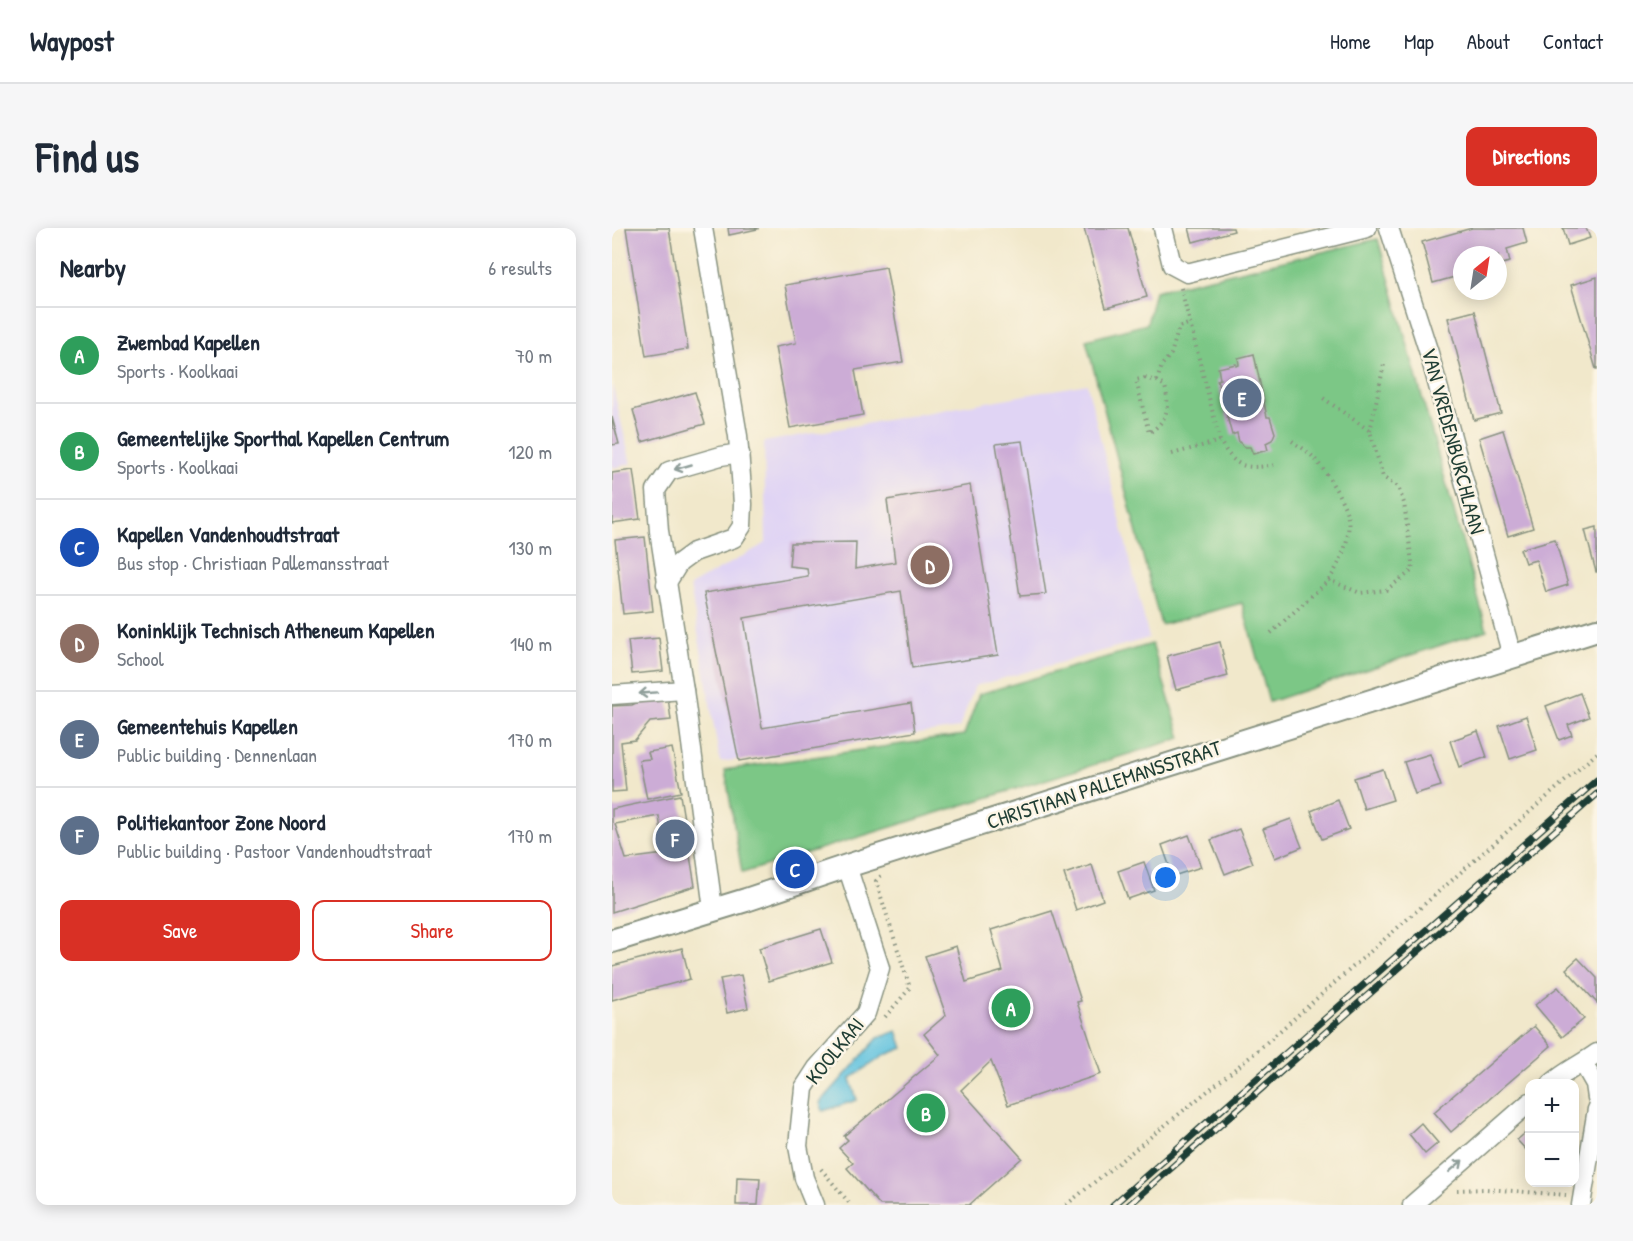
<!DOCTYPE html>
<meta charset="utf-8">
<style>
body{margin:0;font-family:"Patrick Hand",sans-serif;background:#f6f6f7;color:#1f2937}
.controls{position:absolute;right:18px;bottom:18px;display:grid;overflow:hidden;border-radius:12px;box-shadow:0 3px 15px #0003}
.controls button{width:54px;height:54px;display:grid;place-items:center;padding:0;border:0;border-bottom:2px solid #e0e1e3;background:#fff;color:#1f2937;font:30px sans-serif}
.compass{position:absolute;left:841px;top:18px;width:54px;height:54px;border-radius:50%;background:#fff;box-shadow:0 3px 15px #0003;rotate:30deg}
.you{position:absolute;left:554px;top:650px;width:21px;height:21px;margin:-15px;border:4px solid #fff;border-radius:50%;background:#1a73e8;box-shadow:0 0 0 9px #1a73e833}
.badge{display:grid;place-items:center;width:39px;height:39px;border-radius:50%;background:#d93025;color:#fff;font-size:20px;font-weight:700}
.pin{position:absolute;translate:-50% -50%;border:3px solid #fff;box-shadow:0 2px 6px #0006}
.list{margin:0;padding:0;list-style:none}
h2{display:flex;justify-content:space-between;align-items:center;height:78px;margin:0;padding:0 24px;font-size:26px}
h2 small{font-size:20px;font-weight:400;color:#747a83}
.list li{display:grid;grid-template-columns:39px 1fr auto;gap:18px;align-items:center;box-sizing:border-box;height:96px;padding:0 24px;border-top:2px solid #e0e1e3}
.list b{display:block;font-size:22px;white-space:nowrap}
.list p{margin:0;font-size:20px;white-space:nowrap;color:#747a83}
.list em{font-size:20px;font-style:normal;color:#747a83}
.actions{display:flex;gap:12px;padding:18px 24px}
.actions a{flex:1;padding:14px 0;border:2px solid #d93025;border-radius:12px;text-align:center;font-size:21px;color:#d93025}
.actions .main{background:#d93025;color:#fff}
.map{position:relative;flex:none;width:985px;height:977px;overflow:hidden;border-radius:12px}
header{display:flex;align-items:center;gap:36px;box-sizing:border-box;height:84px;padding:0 30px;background:#fff;border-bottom:2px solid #e0e1e3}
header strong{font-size:28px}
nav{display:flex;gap:33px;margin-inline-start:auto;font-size:21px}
.intro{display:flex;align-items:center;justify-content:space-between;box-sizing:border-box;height:144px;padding:0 36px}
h1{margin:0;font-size:42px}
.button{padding:15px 27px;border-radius:12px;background:#d93025;color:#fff;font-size:21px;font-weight:700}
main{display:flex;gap:36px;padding:0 36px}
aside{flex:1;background:#fff;border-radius:12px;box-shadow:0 3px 15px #0003}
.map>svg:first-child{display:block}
</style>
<header>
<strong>Waypost</strong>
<nav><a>Home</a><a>Map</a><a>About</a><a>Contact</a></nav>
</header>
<div class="intro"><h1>Find us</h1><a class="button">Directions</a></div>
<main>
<aside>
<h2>Nearby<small>6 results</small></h2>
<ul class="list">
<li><span class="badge" style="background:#2e9e5b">A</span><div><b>Zwembad Kapellen</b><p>Sports · Koolkaai</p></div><em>70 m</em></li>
<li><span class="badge" style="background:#2e9e5b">B</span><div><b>Gemeentelijke Sporthal Kapellen Centrum</b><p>Sports · Koolkaai</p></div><em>120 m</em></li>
<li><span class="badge" style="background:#1a4fb4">C</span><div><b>Kapellen Vandenhoudtstraat</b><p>Bus stop · Christiaan Pallemansstraat</p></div><em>130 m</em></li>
<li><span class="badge" style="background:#8d6e63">D</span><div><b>Koninklijk Technisch Atheneum Kapellen</b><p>School</p></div><em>140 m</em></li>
<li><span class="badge" style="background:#5c6f8a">E</span><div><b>Gemeentehuis Kapellen</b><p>Public building · Dennenlaan</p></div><em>170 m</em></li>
<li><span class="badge" style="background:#5c6f8a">F</span><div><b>Politiekantoor Zone Noord</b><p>Public building · Pastoor Vandenhoudtstraat</p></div><em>170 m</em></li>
</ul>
<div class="actions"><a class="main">Save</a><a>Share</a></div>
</aside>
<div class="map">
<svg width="985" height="977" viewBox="0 0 985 977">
<rect width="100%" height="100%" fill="#fcf5e5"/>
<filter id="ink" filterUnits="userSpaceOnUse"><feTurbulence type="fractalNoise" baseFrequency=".0167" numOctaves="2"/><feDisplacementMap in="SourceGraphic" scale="12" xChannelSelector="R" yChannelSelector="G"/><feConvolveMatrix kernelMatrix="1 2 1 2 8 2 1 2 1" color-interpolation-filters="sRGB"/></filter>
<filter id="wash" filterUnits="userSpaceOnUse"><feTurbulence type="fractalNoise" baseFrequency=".008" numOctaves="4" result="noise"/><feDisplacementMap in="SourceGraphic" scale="24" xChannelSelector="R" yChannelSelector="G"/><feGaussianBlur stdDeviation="1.35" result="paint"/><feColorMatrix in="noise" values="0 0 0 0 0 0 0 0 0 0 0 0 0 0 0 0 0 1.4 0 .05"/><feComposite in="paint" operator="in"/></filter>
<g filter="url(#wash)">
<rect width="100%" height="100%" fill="#f1e8cb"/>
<g fill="#e0d4f4">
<polygon points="0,155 19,236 0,240"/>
<polygon points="475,156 537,410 363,458 347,500 108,534 78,358 154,315 152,214"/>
</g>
<g fill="#7bc786" stroke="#4d825d" stroke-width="1.5">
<polygon points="766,11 875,402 657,474 630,375 549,397 474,112 535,96 543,63"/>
<polygon points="540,416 569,510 130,645 113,542 352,507 367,466"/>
</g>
<polygon fill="#61c2df" stroke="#40808a" stroke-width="1.5" points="285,803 291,820 273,827 238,851 245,872 211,883 208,875 266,810"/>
<g id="blocks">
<g fill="#ccacd6" fill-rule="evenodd">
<polygon points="14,0 57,0 76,121 34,128"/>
<polygon points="116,0 146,0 146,1 117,7"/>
<polygon points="472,0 516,0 535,69 494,80"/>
<polygon points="577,0 621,0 622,3 581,14"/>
<polygon points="860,0 911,0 915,15 895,21 898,34 886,37 886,27 850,27 850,47 821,55 810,14"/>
<polygon points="951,0 974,0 978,10 956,17"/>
<polygon points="274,39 291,134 243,142 251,187 178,200 163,119 184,115 173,57"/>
<polygon points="985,49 985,141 984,141 959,57"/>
<polygon points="863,83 889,185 862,192 836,90"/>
<polygon points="642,126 655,189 658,189 663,205 660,212 654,215 656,222 641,226 638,219 633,219 627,214 625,205 620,207 605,152 608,151 606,140 624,136 624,138 627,137 626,130"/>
<polygon points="83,164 93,196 30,214 21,182"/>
<polygon points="0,189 7,216 0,217"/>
<polygon points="891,202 921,300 896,308 867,210"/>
<polygon points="410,213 434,366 408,368 384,216"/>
<polygon points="21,242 28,291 0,295 0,245"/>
<polygon points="358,257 386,427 300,440 289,363 132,390 150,500 299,475 303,504 127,533 92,365 196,348 195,340 177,338 179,315 244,314 243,341 283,334 275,272"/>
<polygon points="985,299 985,344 984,344 973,302"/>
<polygon points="33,309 41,383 11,386 3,312"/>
<polygon points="943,311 956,357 934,364 924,332 913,335 908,321"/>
<polygon points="47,410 51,443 20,446 16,413"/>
<polygon points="608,414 616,448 564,462 555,428"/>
<polygon points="968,465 977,489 956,497 960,507 947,512 934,478"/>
<polygon points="56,469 59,492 38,494 23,512 9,514 14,563 0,564 0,478 20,477 35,470"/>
<polygon points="914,488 925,522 898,531 887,498"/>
<polygon points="866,503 875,529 847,539 838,513"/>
<polygon points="60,520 69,564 35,571 27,532 38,531 36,524"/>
<polygon points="818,526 829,558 803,566 792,534"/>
<polygon points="771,541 781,572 752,581 742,550"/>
<path d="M68,567L83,658L0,684V581ZM47,588L52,626L14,631L3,596Z"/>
<polygon points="726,572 737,601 710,611 699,583"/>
<polygon points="679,591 690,619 663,630 651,601"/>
<polygon points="627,601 641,635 613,646 599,612"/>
<polygon points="577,607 589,639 561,648 550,617"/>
<polygon points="532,634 542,662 516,671 506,643"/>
<polygon points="480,637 491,672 464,682 452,646"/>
<polygon points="440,683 469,773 465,774 489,846 396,877 379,833 349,862 410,930 357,977 268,977 235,940 241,935 227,920 236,912 232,908 328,827 312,806 334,787 313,728 344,718 354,754 391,743 379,702"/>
<polygon points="209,701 220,734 157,753 147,720"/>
<polygon points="70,720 78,751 0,772 0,738"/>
<polygon points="966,730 985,750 985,775 954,741"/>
<polygon points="129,747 136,780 115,785 108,751"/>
<polygon points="946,759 972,791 950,809 923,777"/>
<polygon points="922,798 939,818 839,904 822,884"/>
<polygon points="809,895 826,915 813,926 797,906"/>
<polygon points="918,901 918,926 905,912"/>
<polygon points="125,949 148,950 146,977 124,977"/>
</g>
</g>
</g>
<g filter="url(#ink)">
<use href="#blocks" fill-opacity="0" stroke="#889280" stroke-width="1.5"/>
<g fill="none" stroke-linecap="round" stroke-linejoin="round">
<defs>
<g id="minor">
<polyline points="551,0 560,37 575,45 755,0"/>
<polyline points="777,0 817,125 900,428"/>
<polyline points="54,356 67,335 82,324 122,310 130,298 131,276 126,208 91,0"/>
<polyline points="0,467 72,462"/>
<polyline points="101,681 72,462 47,303 44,262 57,243 109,228 128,225"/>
<polyline points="971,835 983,856 985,870"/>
<path d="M939,856C953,843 970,836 985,825"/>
<polyline points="203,977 192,950 186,918 192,860 205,840 254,785 268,740 235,638"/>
<polyline points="800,977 918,874"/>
<polyline points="969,977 985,881"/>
</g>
<polyline id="tertiary" points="0,713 134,672 235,638 985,402"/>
</defs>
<use href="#minor" stroke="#889280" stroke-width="21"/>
<use href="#tertiary" stroke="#889280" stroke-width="26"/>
<g stroke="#889280" stroke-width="4" stroke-dasharray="1.5 4.5" stroke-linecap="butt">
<path d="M569,60L608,213C624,241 633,241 663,237"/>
<path d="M533,150L545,153L553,158C558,180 556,192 537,205L524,152Z"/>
<polyline points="545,153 550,137 559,126 567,99 579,95"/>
<polyline points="758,203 772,136"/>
<path d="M680,213C687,218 696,223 702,230C712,240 735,277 736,291C739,311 728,336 717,352"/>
<polyline points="560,226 608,213"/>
<polyline points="659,405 717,352 748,365 774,362 801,342 792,275 786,259 771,249 758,203 711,170"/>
<polyline points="269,648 264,653 298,760 273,789"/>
<polyline points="209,941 239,977"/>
<polyline points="845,962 874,961 954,967"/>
<polyline points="454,977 638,829 985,525"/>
</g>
<use href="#minor" stroke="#fff" stroke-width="18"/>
<use href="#tertiary" stroke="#fff" stroke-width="22"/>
<defs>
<g id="rail">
<polyline points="501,977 985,552"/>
<polyline points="517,977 985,566"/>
</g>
</defs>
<use href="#rail" stroke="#1f3d34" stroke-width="7"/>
<use href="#rail" stroke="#fcf5e5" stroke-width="4.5" stroke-dasharray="14" stroke-linecap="butt"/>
</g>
<defs><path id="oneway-shaft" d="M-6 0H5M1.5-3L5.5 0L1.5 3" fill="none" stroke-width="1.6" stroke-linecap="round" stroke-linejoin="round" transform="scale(1.5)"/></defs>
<g stroke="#8f9e9a">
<use href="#oneway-shaft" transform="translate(71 239) rotate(164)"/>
<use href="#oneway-shaft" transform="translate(36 465) rotate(176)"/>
<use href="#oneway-shaft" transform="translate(844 938) rotate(-41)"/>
</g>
</g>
<g text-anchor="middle" stroke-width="5" stroke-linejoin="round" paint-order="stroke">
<g font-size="21" fill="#1f3d34" stroke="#fcf5e5">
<text transform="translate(841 213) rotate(75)" y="7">VAN VREDENBURCHLAAN</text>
<text transform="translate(492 557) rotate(-18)" y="7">CHRISTIAAN PALLEMANSSTRAAT</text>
<text transform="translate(223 823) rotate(-51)" y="7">KOOLKAAI</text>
</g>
</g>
</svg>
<div class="controls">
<button>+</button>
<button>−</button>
</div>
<svg class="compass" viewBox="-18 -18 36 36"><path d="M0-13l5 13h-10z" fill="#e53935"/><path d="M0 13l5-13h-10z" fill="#747a83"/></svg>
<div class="you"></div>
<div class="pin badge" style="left:399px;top:780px;background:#2e9e5b">A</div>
<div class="pin badge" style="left:314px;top:885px;background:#2e9e5b">B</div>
<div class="pin badge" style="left:183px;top:641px;background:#1a4fb4">C</div>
<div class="pin badge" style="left:318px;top:337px;background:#8d6e63">D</div>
<div class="pin badge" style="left:630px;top:170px;background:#5c6f8a">E</div>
<div class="pin badge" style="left:63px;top:611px;background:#5c6f8a">F</div>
</div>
</main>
